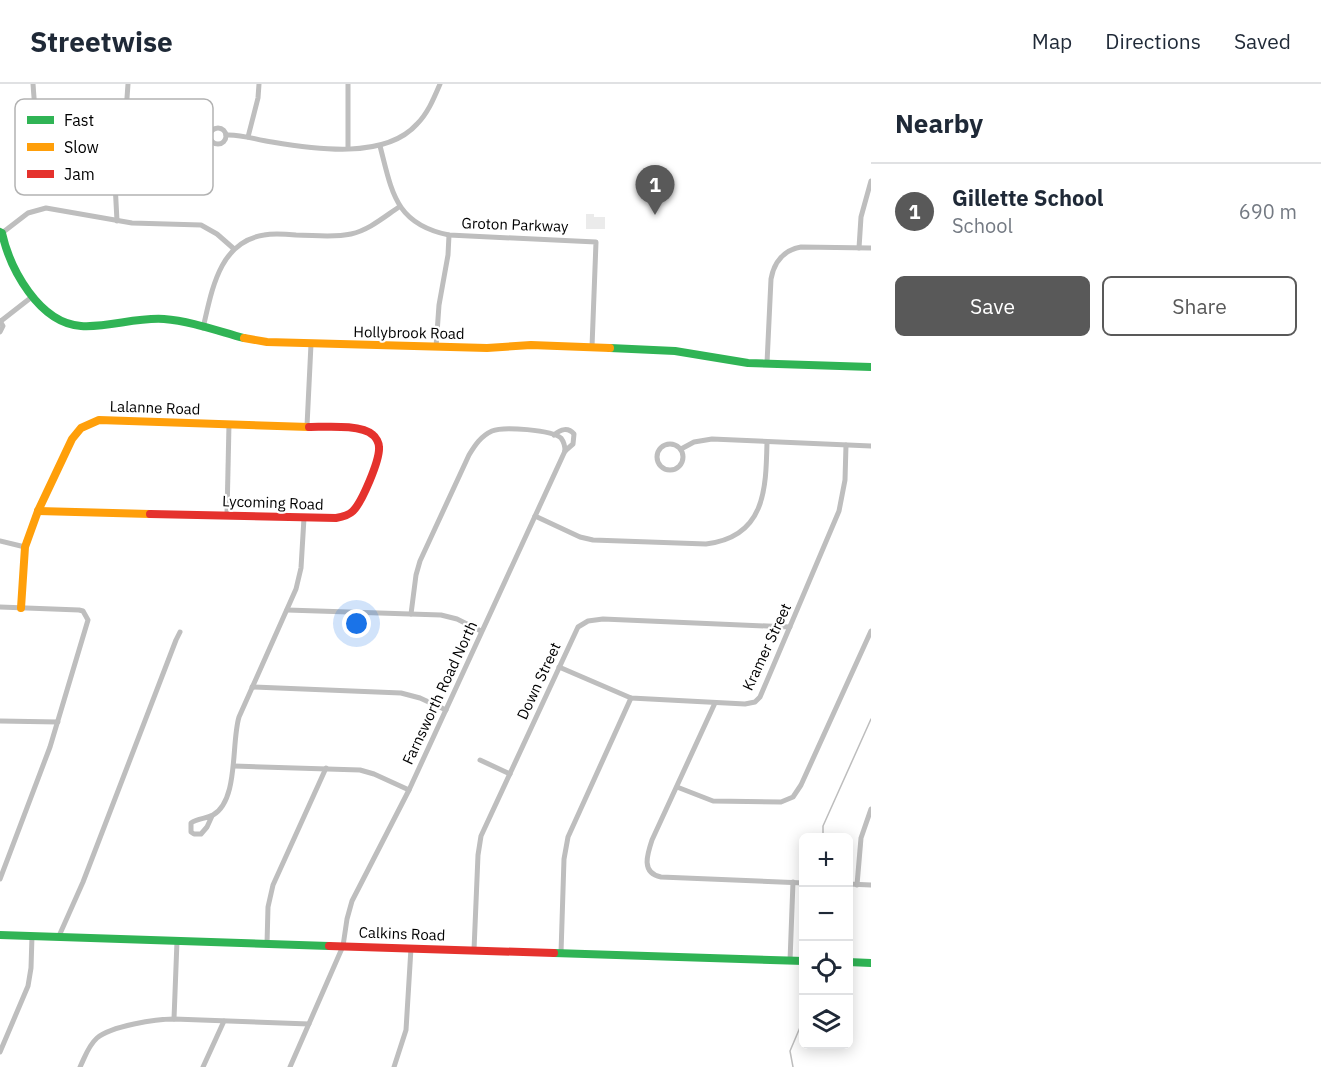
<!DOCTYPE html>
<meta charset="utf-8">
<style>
body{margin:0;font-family:"IBM Plex Sans",sans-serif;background:#f2f2f3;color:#1f2937}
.controls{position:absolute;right:18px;bottom:18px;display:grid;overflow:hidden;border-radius:9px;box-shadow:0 3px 15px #0003}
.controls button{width:54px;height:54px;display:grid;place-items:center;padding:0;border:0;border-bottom:2px solid #e0e1e3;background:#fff;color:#1f2937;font:30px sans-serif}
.you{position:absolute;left:357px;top:540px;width:21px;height:21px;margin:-15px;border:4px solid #fff;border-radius:50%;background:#1a73e8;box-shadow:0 0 0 9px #1a73e833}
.badge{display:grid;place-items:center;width:39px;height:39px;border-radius:50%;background:#595959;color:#fff;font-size:20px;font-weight:700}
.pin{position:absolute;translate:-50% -50px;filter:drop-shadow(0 2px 3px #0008)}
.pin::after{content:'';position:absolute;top:32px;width:21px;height:18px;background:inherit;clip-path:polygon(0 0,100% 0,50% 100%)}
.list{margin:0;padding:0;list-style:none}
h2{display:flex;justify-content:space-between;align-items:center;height:78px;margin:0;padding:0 24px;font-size:26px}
h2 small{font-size:20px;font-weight:400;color:#747a83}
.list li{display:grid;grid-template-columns:39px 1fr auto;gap:18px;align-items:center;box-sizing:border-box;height:96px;padding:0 24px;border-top:2px solid #e0e1e3}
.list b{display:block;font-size:22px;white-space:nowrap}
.list p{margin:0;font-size:20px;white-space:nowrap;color:#747a83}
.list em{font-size:20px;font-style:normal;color:#747a83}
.actions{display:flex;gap:12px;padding:18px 24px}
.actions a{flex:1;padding:14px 0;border:2px solid #595959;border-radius:9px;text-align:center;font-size:21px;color:#595959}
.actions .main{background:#595959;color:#fff}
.icon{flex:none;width:33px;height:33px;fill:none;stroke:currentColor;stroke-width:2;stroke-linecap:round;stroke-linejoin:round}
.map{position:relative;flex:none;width:871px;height:983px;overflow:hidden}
header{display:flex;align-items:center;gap:36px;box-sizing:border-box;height:84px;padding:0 30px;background:#fff;border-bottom:2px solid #e0e1e3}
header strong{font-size:28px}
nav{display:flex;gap:33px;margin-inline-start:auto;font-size:21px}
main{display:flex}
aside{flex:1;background:#fff}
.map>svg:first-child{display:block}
</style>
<header>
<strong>Streetwise</strong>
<nav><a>Map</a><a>Directions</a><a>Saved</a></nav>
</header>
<main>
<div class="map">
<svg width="871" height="983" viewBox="0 0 871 983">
<rect width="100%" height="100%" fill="#fff"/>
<polygon fill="#ebebeb" points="586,130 594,130 594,133 605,133 605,145 586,145"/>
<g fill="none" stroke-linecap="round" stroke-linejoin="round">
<g stroke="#bdbdbd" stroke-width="1.5">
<polyline points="823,754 823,742 871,635"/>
<polyline points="793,983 790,967 804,934"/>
</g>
<g stroke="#bebebe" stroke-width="5">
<path d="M33,0C34,9 33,20 38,28C49,47 97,54 118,59"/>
<path d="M34,17L28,30L27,39C36,49 44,45 55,42"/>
<circle cx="218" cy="52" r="8"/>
<path d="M226,51C242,50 256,56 272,58C314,65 385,76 417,40C428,29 434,14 440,0"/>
<polyline points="248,53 258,14 259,0"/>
<path d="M380,62C392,108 395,140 449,151L596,158L592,263"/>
<polyline points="348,64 348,0"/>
<polyline points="117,137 114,80 126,28 128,0"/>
<polyline points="2,149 28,129 46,124 132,139 201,141 217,150 233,164"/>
<polyline points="859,164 861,133 871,97"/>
<polyline points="0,237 3,242 0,248"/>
<polyline points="1,237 33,212"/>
<path d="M203,244C212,206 219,158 264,151C274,149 285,150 296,151C314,151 333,154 351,150C369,146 384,133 399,123"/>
<polyline points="436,263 439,221 448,171 449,151"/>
<path d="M767,279L771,195C774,178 784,166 801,163L871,164"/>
<polyline points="307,342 311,260"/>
<path d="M554,351C561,345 568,343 574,350L573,360L565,367"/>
<circle cx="670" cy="373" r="13"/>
<polyline points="681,365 694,358 712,355 871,362"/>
<polyline points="227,431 229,340"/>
<path d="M535,432L580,453L593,456L706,460C765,453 766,406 767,358"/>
<polyline points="0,457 25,463"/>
<polyline points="0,523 79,526 83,527 88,536 50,663 0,795"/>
<polyline points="287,526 441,531 457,535 481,547"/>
<path d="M411,530L416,491L420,477L469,371C475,361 481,352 492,347C503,342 552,346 561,354C564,358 565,362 565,367"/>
<polyline points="559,583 631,614 745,620 755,618 760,613 839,427 845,396 846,361"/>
<polyline points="252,603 401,609 420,614 446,626"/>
<path d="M715,619L652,756C647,771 641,789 661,793L804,799"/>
<polyline points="0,637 58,638"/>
<polyline points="480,676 510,690"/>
<polyline points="234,682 360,686 374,690 409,706"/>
<polyline points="677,703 713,717 781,718 793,713 801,701 871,547"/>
<path d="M212,732L207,743L201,750H194L191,748V739C198,734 206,735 213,731C239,716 231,659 239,633L296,505L301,484L304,434"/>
<polyline points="848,800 871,801"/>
<polyline points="857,801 861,754 871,725"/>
<polyline points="59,852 83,798 176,556 180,548"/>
<polyline points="267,860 268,823 273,801 326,684"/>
<polyline points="474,866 478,771 481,752 578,543 588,537 603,535 790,543"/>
<polyline points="561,869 564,775 568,753 631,614"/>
<polyline points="790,877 793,798"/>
<polyline points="174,935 177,857"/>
<polyline points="0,968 28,902 31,884 32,852"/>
<path d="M80,983C85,973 88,962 97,954C111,942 156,935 174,935L309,940"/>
<polyline points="203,983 224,937"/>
<polyline points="290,983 343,862 347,835 352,817 409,706 565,367"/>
<polyline points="394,983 406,946 411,864"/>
</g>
<g stroke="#30b455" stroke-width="8">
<path d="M0,148L2,149C10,185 39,239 81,242C108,244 136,233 164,235C191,237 218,247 244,254"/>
<polyline points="610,264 675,267 748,279 871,283"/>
<polyline points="0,851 329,862"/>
<polyline points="554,869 804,877"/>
<polyline points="848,878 871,879"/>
</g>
<g stroke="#ff9f0a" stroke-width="8">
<polyline points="244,254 267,258 487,264 531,261 610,264"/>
<polyline points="38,427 150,430"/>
<polyline points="21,524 25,463 38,427 72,355 81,344 99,336 309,343"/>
</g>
<g stroke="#e5322d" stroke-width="8">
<path d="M150,430L336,434C342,433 349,431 353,427C362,418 380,376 379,363C379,359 376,353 373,351C361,340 326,343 309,343"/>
<polyline points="329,862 554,869"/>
</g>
</g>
<g text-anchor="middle" stroke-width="4.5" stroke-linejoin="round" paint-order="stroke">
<g font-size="15" fill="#000" stroke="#fff">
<text transform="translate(515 141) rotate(2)" y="5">Groton Parkway</text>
<text transform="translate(409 249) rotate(1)" y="5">Hollybrook Road</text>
<text transform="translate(155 324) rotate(2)" y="5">Lalanne Road</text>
<text transform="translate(273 419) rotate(2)" y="5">Lycoming Road</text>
<text transform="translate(767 563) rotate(-65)" y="5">Kramer Street</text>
<text transform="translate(539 597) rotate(-65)" y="5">Down Street</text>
<text transform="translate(440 609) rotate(-65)" y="5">Farnsworth Road North</text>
<text transform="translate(402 850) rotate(2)" y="5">Calkins Road</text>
</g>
</g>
<rect x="15" y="15" width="198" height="96" rx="9" fill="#fff" stroke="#b2b2b2" stroke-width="1.5"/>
<rect x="27" y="32" width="27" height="8" fill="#30b455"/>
<rect x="27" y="59" width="27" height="8" fill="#ff9f0a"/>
<rect x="27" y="86" width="27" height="8" fill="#e5322d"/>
<g font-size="16" fill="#000">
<text x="64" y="42">Fast</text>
<text x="64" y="69">Slow</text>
<text x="64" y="96">Jam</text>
</g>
</svg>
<div class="controls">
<button>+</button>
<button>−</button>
<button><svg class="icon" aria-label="locate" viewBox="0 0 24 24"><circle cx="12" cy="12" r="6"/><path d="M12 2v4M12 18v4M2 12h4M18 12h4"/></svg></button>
<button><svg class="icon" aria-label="layers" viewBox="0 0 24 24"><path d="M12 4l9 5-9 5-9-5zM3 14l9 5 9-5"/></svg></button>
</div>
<div class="you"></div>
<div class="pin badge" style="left:655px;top:131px">1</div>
</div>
<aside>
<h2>Nearby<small></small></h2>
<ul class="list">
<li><span class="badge">1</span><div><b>Gillette School</b><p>School</p></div><em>690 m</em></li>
</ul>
<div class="actions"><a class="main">Save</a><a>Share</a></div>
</aside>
</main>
